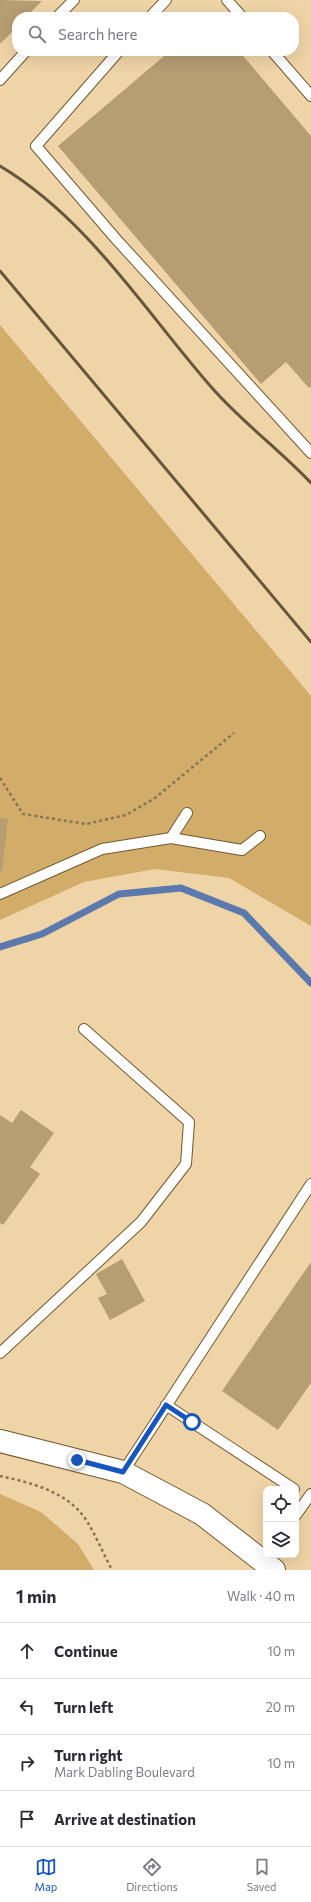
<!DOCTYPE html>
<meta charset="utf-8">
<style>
body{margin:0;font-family:Commissioner,sans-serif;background:#f7f7f7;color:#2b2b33}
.controls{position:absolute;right:12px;bottom:12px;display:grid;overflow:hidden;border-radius:8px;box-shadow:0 4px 16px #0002}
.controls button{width:36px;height:36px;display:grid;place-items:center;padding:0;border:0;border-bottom:1px solid #e1e1e2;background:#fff;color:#2b2b33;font:20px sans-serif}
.stop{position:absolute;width:12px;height:12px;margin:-9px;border:3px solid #1555c0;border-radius:50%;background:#fff}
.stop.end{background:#1555c0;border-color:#fff;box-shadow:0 1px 4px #0008}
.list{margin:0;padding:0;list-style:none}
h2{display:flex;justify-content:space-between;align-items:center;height:52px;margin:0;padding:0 16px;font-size:17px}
h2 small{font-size:13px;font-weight:400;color:#7c7c81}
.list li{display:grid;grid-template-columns:26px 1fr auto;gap:12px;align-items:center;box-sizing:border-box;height:56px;padding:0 16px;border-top:1px solid #e1e1e2}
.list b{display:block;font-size:15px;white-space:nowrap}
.list p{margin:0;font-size:13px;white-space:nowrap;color:#7c7c81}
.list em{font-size:13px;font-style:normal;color:#7c7c81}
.icon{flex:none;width:22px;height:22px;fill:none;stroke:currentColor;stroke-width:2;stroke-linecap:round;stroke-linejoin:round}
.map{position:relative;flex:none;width:311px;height:1570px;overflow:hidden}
.search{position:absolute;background:#fff;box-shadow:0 4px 16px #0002;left:12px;right:12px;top:12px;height:44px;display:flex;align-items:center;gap:10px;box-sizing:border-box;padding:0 14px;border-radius:16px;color:#7c7c81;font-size:15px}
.sheet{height:276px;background:#fff}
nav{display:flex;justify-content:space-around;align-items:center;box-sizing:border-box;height:56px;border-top:1px solid #e1e1e2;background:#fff;font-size:11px;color:#7c7c81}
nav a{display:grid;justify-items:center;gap:2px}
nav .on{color:#1555c0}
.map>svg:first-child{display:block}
</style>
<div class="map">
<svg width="311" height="1570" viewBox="0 0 311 1570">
<rect width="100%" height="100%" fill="#efd4a7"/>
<g fill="#d2ac69">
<polygon points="0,325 311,696 311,926 229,878 155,869 84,882 0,920"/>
<polygon points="0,1494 41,1512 78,1544 94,1570 0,1570"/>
</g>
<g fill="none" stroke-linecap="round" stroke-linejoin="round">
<polyline stroke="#5b79ac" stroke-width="7" points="0,947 42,934 119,894 181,888 244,913 311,983"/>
</g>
<g fill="#b69d72">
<polygon points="0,0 42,1 26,17 17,17 17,27 0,44"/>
<polygon points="170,51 239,51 311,136 311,386 309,388 286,362 261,384 58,146"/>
<polygon points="0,818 8,819 2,871 0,871"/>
<polygon points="21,1110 54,1133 30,1167 40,1174 3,1225 0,1223 0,1115 12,1123"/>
<polygon points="122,1259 145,1301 110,1320 98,1298 107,1294 96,1274"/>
<polygon points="311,1262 311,1383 278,1430 222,1391"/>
</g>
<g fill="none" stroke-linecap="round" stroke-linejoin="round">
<defs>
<g id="service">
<polyline points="227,0 242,17"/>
<polyline points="57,17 74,0"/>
<polyline points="150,17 166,0"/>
<polyline points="119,51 36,146 116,239 311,453"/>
<polyline points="272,51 311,96"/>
<polyline points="0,80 26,51"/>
<polyline points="171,838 187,813"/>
<polyline points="0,894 102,849 171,838 242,850 260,836"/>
<polyline points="0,1353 141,1222 186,1164 189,1122 84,1029"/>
<polyline points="166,1405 294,1489"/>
<polyline points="123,1472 311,1184"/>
<polyline points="296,1515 311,1494"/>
</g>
<polyline id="tertiary" points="0,1441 123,1472 202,1514 274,1570"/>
</defs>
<use href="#service" stroke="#705930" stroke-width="12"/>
<use href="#tertiary" stroke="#705930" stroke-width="24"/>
<g stroke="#867455" stroke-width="2.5" stroke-dasharray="3 3" stroke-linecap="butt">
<polyline points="0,778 23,814 86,824 126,815 155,798 234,733"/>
<path d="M0,1476C32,1483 70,1492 88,1523C97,1538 104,1555 112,1570"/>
</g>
<use href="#service" stroke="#fff" stroke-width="10"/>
<use href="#tertiary" stroke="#fff" stroke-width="22"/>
<g stroke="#66563c" stroke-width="3">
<path d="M0,166C89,219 146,313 213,389C243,423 280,450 311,483"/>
<polyline points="0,271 311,642"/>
</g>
</g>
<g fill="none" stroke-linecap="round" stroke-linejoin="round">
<polyline stroke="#1555c0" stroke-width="5" points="77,1460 123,1472 166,1405 192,1422"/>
</g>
</svg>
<div class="controls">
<button><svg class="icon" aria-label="locate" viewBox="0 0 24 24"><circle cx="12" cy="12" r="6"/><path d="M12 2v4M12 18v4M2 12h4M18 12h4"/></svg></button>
<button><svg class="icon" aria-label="layers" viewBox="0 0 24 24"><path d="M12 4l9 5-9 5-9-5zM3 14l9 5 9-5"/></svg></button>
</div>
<div class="stop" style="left:192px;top:1422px"></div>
<div class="stop end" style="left:77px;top:1460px"></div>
<div class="search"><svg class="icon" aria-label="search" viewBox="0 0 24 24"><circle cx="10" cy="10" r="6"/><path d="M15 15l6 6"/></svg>Search here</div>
</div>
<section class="sheet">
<h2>1 min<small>Walk · 40 m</small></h2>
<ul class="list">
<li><svg class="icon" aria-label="ahead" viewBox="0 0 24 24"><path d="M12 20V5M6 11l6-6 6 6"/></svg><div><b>Continue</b></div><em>10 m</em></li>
<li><svg class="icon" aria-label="left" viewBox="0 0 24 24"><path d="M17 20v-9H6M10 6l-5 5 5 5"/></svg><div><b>Turn left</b></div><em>20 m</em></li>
<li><svg class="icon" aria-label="right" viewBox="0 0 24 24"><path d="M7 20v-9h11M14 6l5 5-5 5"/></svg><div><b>Turn right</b><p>Mark Dabling Boulevard</p></div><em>10 m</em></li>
<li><svg class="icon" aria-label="arrive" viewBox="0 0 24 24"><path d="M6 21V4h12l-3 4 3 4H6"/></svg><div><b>Arrive at destination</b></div></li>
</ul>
</section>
<nav>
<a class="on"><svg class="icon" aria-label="map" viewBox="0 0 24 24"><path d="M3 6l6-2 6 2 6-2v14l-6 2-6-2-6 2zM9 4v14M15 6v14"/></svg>Map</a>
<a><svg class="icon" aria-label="directions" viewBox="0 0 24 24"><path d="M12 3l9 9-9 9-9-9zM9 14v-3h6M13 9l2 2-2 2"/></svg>Directions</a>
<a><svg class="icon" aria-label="saved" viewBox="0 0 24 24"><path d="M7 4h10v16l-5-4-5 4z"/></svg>Saved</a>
</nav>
